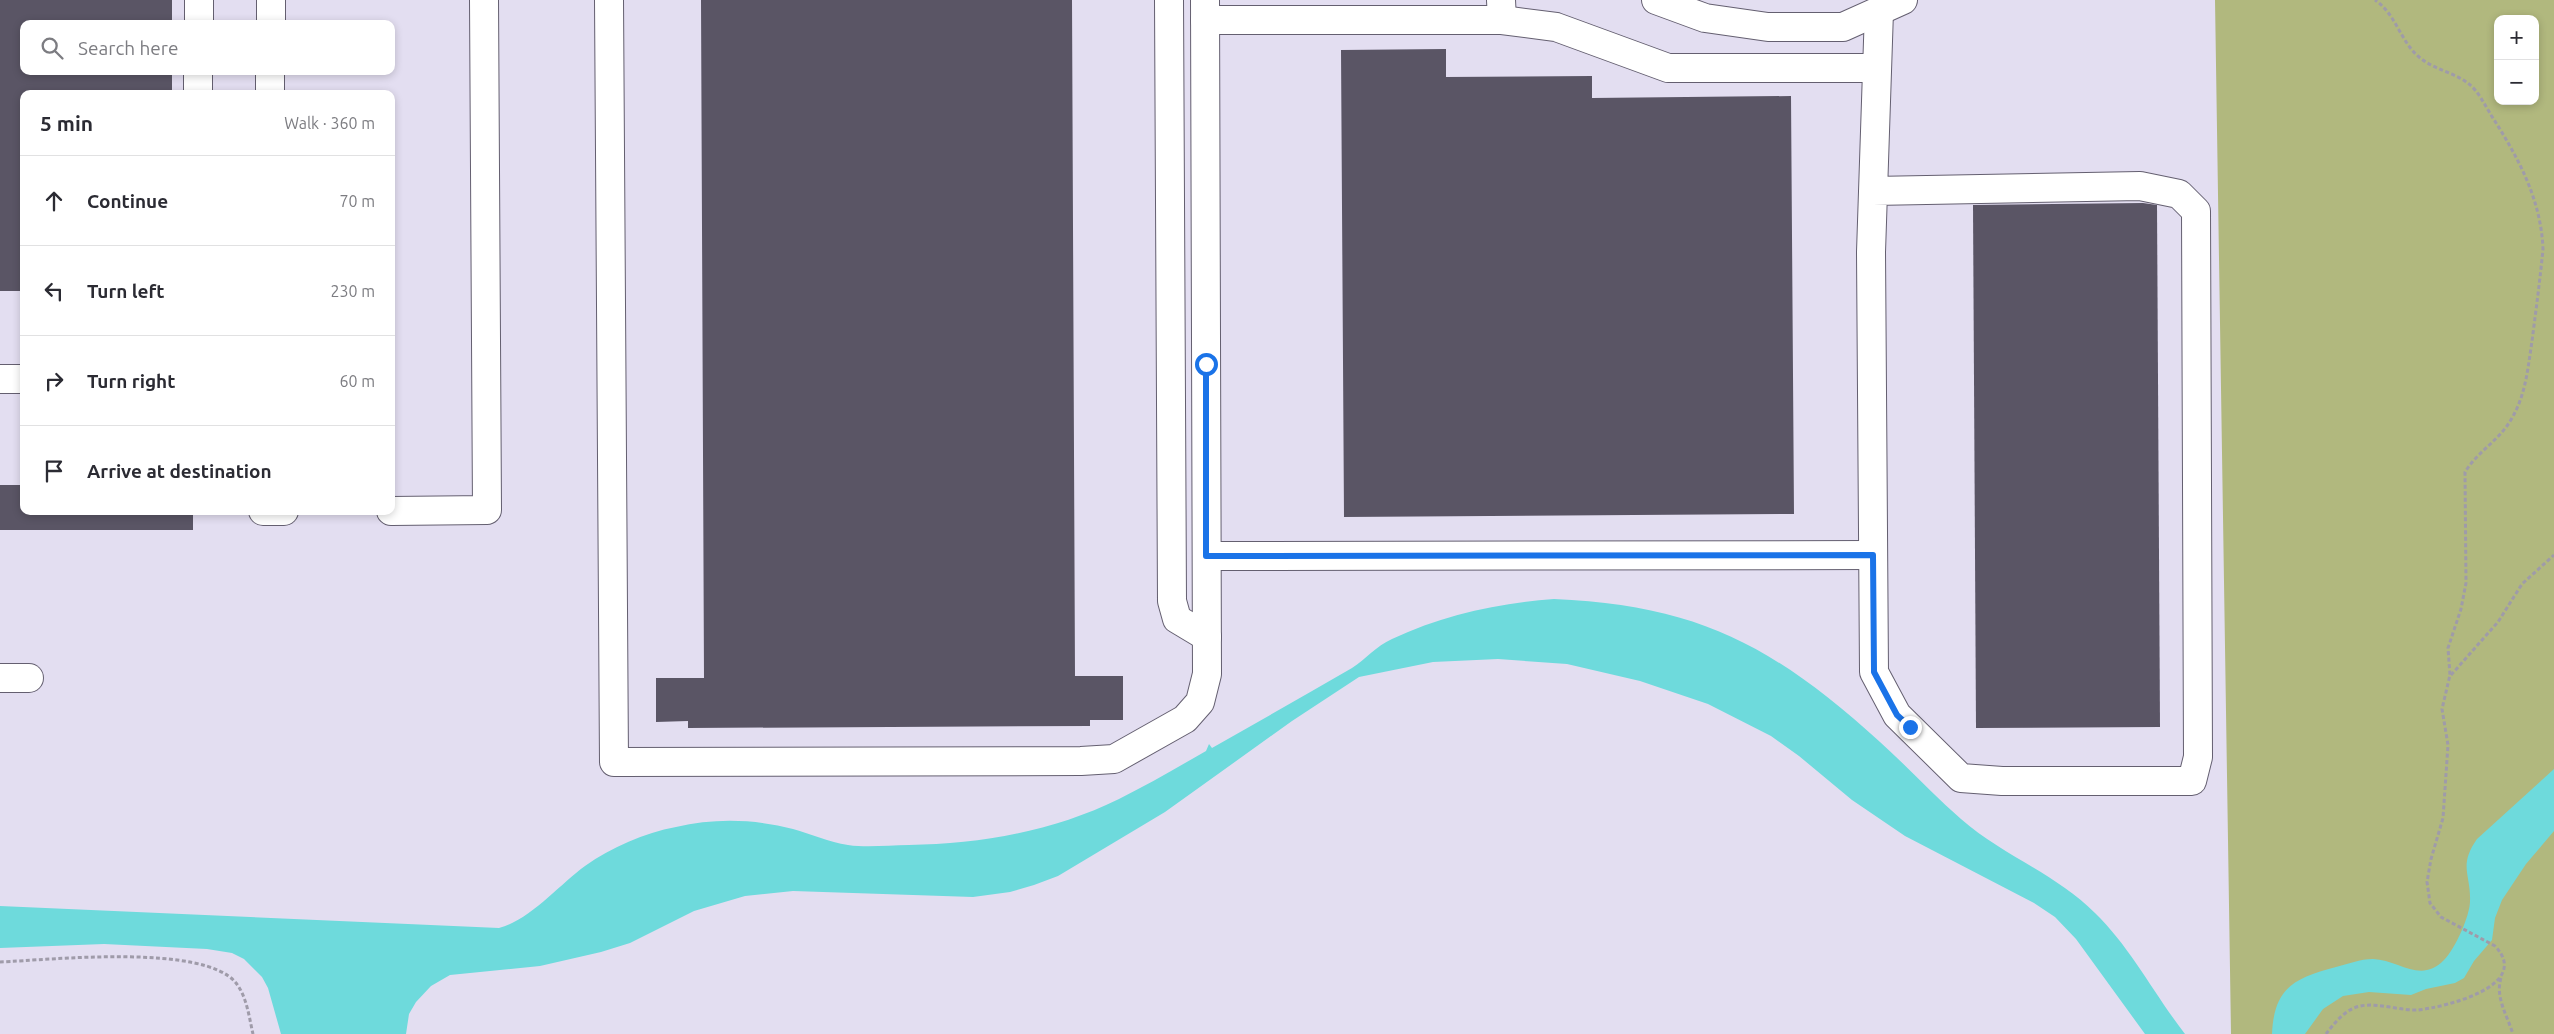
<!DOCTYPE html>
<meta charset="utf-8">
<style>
body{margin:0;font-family:Ubuntu,sans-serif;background:#f2f2f3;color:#2b2b33}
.controls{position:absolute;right:15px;top:15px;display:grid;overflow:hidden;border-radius:10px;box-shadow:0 2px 8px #0003}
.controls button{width:45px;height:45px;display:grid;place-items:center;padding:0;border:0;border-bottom:1px solid #e1e1e2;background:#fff;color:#2b2b33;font:25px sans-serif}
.stop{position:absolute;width:15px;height:15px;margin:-11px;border:4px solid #1a73e8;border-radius:50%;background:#fff}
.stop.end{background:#1a73e8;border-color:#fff;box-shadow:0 1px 5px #0008}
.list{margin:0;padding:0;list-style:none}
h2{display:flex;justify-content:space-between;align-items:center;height:65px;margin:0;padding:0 20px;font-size:21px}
h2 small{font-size:16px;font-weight:400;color:#7c7c81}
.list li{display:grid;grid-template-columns:32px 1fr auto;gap:15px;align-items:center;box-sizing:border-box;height:90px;padding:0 20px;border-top:1px solid #e1e1e2}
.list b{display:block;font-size:19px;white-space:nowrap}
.list em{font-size:16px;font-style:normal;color:#7c7c81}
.icon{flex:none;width:28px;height:28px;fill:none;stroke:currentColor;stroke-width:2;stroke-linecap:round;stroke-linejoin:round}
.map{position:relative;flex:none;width:2554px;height:1034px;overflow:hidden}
.search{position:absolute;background:#fff;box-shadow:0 2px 8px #0003;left:20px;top:20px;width:375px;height:55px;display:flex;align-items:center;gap:12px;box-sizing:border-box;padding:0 18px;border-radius:10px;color:#7c7c81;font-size:19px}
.panel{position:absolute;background:#fff;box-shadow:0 2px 8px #0003;left:20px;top:90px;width:375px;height:425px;border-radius:10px}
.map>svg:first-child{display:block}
</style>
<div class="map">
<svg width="2554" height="1034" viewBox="0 0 2554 1034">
<rect width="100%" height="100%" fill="#e3def1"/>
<path fill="#b1b87e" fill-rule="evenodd" d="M2215,0H2554V1034H2231ZM2498,19H2535V101H2498Z"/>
<g fill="#6edadc">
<path d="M1554,599C1699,605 1775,647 1880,742C1908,767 1933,795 1961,819C2002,855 2056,874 2095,913C2131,948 2154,994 2185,1034H2145L2076,939L2055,917L2034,903L1905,836L1852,800L1799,756L1771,736L1708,704L1640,681L1567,664L1498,659L1433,662L1359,677L1292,721L1165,812L1058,876L1034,885L1010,892L973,897L793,891L745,896L694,911L630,943L601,952L540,966L450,975L431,986L416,1002L409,1014L406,1034H281L268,988L262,977L244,959L232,953L207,949L104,944L0,948V906L499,928C530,920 559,885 585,866C612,847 644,833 676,827C714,818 755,819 793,829C811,834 829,842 848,845C868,848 889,845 909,845C981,844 1054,831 1119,799C1149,784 1178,767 1206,751L1209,744L1212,748C1259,721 1306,695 1352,668C1366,659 1376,646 1392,639C1443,615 1498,603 1554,599Z"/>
<path d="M2554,769V831L2526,864L2502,900L2495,918L2492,940L2474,961L2464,978L2455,983L2426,989L2411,995L2369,992L2343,996L2323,1009L2305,1034H2272C2274,987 2295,978 2336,967C2348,964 2360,959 2373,959C2399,960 2421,984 2444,960C2455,949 2470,916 2470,901C2471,874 2458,866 2477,839Z"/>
</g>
<g fill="#5a5565">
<polygon points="0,0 172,0 172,24 24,24 24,71 172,71 172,94 24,94 24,291 0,291"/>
<polygon points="701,0 1072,0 1075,676 1123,676 1123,720 1090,720 1090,726 688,728 688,721 656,722 656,678 704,678"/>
<polygon points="1446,49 1446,77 1592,76 1592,98 1791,96 1794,514 1344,517 1341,50"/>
<polygon points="2143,203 2157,205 2160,727 1976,728 1973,205"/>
<polygon points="0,485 24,485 24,511 193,511 193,530 0,530"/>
</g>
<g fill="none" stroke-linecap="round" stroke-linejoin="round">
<defs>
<g id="minor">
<polyline points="609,0 614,762 1081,761 1114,759 1185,719 1200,702 1207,674 1205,0"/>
<polyline points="1169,0 1172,601 1177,619 1207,637"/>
<polyline points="1656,0 1705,18 1768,27 1843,27 1903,0"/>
<polyline points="1205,20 1502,20 1501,0"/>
<polyline points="1502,20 1556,27 1668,68 1877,68"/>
<polyline points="199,24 199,0"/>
<polyline points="271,24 271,0"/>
<polyline points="198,94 198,71"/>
<polyline points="270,94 270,71"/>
<polyline points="1873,191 2140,186 2179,194 2196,211 2198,757 2192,781 2002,781 1961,778 1897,715 1874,672 1871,252 1879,11"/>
<polyline points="0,379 24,379"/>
<polyline points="263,511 284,511"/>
<polyline points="391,511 487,510 484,0"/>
<polyline points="1207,556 1873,555"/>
<polyline points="0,678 29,678"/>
</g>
</defs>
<use href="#minor" stroke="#645f70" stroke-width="30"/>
<g stroke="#9f9ba9" stroke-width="3" stroke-dasharray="4 2.5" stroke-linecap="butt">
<polyline points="2451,675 2498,622 2522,584 2554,555"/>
<path d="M0,962C50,960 204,943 236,983C247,997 249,1017 253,1034"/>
<path d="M2501,978C2495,997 2507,1015 2513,1034"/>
<path d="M2326,1034C2333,1025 2342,1013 2354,1008C2373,1000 2398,1011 2418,1010C2445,1007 2533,986 2495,946L2441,917L2430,903L2427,882L2431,859L2443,818L2448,745L2442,709L2450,675L2448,648L2461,609L2466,583L2465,472C2478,451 2500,440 2512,418C2526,394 2528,367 2532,341C2536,310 2540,280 2543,249C2541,199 2518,157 2491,115C2485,105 2478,91 2469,84C2454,72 2434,70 2419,57C2400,41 2396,14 2375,0"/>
</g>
<use href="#minor" stroke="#fff" stroke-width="28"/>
</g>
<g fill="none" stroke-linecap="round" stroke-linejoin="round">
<polyline stroke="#1a73e8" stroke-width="6" points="1206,364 1206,556 1873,555 1874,672 1897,715 1910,727"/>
</g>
</svg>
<div class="controls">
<button>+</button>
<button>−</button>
</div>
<div class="stop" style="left:1206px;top:364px"></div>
<div class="stop end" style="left:1910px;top:727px"></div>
<div class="search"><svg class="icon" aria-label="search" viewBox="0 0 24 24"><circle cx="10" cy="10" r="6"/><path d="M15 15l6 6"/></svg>Search here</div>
<section class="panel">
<h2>5 min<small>Walk · 360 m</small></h2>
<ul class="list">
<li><svg class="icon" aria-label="ahead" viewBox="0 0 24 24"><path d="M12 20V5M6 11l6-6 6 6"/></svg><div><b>Continue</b></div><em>70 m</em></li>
<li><svg class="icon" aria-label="left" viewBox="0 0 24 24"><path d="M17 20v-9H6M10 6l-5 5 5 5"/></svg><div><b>Turn left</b></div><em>230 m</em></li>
<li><svg class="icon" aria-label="right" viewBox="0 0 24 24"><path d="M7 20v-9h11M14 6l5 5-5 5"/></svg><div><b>Turn right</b></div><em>60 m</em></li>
<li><svg class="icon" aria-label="arrive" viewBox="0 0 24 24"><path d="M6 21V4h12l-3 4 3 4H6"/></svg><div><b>Arrive at destination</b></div></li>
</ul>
</section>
</div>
